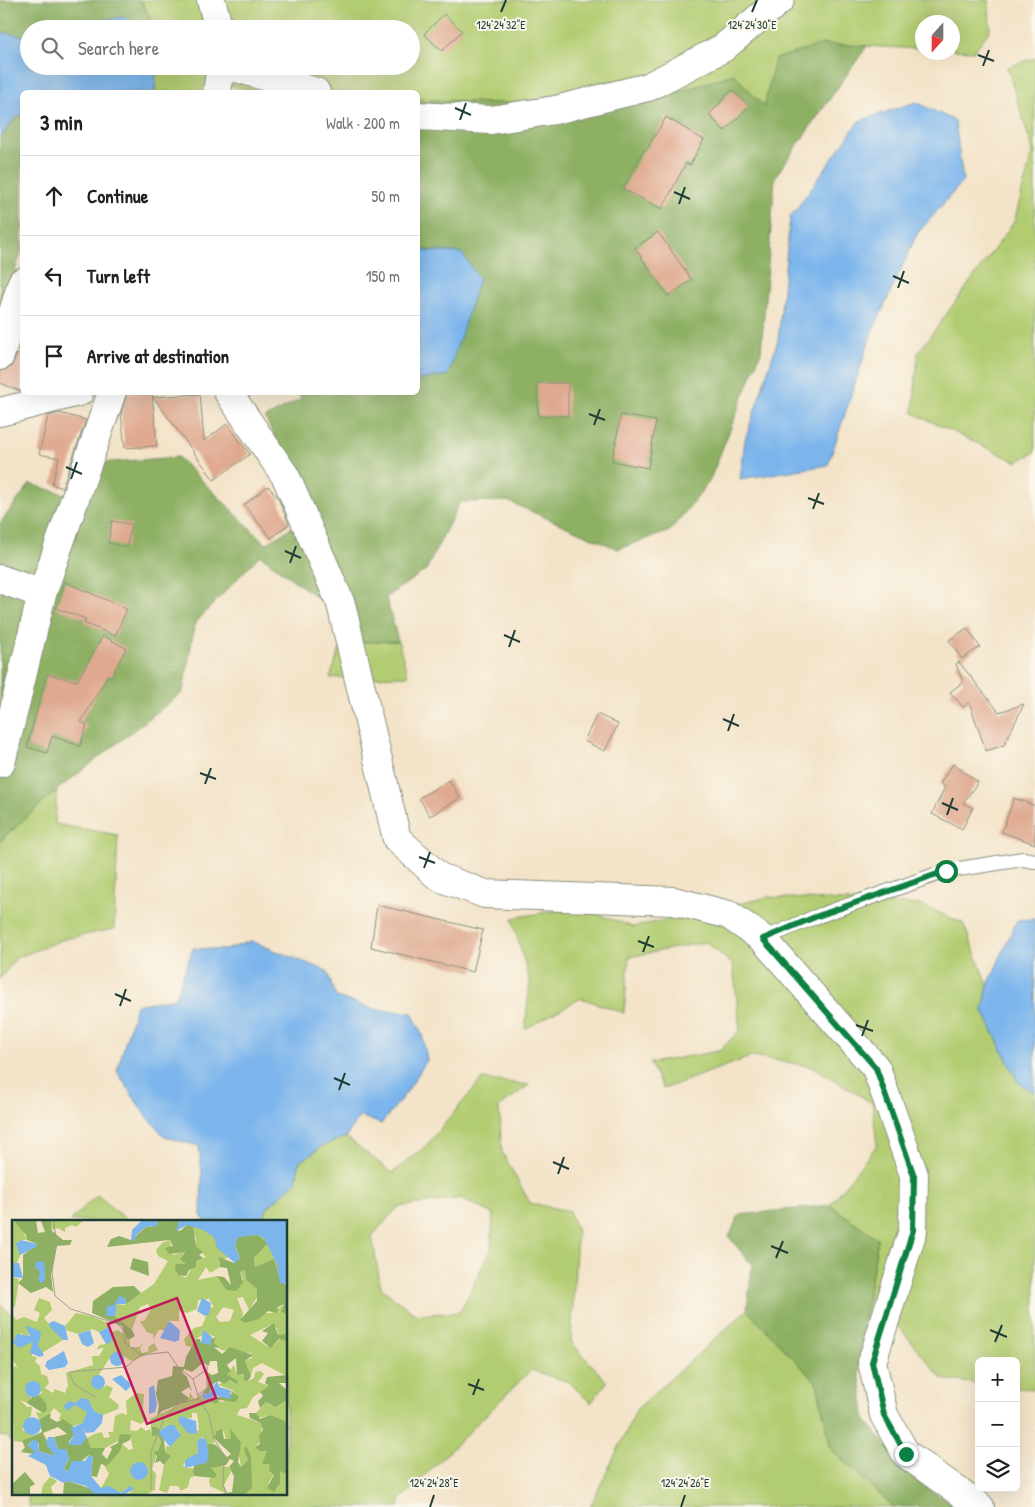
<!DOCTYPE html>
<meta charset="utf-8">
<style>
body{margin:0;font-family:"Patrick Hand",sans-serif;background:#f2f2f2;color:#202124}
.controls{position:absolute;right:15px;bottom:15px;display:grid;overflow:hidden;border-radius:8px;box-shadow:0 5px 20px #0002}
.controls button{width:45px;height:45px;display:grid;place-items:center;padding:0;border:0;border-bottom:1px solid #e0e0e0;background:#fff;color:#202124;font:25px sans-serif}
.compass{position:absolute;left:915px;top:15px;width:45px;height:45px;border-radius:50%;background:#fff;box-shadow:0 5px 20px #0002;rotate:201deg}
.stop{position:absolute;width:15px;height:15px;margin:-11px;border:4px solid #0b8043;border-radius:50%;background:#fff}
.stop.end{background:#0b8043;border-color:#fff;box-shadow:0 1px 5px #0008}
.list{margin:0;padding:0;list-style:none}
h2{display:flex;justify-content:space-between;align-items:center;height:65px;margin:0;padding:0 20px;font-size:21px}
h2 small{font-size:16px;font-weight:400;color:#757577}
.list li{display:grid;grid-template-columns:32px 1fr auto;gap:15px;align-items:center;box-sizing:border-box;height:80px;padding:0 20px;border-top:1px solid #e0e0e0}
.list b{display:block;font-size:19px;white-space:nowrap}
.list em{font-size:16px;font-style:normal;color:#757577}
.icon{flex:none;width:28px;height:28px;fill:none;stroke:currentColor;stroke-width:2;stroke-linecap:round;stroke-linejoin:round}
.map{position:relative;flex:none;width:1035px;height:1507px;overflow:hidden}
.search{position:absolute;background:#fff;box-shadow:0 5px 20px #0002;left:20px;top:20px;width:400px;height:55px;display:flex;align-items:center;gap:12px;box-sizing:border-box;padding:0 18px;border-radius:28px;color:#757577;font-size:19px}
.panel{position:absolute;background:#fff;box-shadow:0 5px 20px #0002;left:20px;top:90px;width:400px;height:305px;border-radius:8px}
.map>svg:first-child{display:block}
</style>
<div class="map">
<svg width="1035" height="1507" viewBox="0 0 1035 1507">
<rect width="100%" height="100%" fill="#fbf7ec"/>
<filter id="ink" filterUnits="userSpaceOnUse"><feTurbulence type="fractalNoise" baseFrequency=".02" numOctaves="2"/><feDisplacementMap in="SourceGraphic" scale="10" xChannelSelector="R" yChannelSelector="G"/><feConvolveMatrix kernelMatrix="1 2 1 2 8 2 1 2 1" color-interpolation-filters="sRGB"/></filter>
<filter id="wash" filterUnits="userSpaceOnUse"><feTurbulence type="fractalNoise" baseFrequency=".0096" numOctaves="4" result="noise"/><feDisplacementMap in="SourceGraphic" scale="20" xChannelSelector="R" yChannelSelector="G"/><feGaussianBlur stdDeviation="1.12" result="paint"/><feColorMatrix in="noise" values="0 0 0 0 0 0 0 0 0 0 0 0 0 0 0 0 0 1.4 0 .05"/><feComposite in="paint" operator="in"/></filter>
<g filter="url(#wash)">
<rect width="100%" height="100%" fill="#f3e3c8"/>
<g fill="#b2cc71" stroke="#688452" fill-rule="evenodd">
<polygon points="141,0 989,0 990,30 974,51 953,50 952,22 922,22 922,49 823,44 764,107 734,74 656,99 487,103 418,99 418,92 255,92 229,85 212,92 155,92 156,66 411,66 411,29 155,29"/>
<polygon points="1035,58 1035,452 1017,462 913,413 918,353 1014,222 1033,151 1007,67"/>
<polygon points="398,641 408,676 330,678 342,643"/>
<polygon points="57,790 55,824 118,835 114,929 64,939 16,958 0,979 0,841"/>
<polygon points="769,897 921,905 963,923 988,985 983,1011 1018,1082 1035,1093 1035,1389 1016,1388 1016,1361 979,1361 979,1384 942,1379 899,1327 864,1319 878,1239 830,1205 877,1145 872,1103 813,1067 753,1056 663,1089 650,1063 719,1051 740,1030 733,965 706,942 629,957 624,1013 581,998 525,1029 530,982 512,918 578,907 633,927"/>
<path d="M482,1079L529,1085L499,1107L502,1152L530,1203L569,1211L577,1231L571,1342L607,1382L591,1403L569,1382L531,1370L401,1499L399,1507H29L27,1493H286V1221H262L267,1208L296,1181L299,1162L324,1145L346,1137L392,1173L426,1146ZM461,1198L493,1214L491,1250L460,1312L416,1315L381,1288L372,1236L398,1207Z"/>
<polygon points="97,1195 128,1221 70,1221"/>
<polygon points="0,1305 14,1316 14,1446 8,1437 0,1436"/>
<polygon points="747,1310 817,1383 831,1449 893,1507 590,1507 637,1409"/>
</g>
<g fill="#8db063" stroke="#56764c">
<polygon points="0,0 141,0 155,29 145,29 124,17 91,22 72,29 29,29 29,37 0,32"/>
<polygon points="823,44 867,46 775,177 761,352 709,482 670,531 618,549 507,501 460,502 426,570 386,597 398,641 342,643 332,609 260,555 195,623 183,692 57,790 0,841 0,523 30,484 82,499 100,463 178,457 266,544 317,511 265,418 301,399 299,393 418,392 418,380 448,375 462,253 423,250 418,246 418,99 487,103 656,99 734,74 764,107 775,59"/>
<polygon points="22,115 22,249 0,318 0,138 15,118"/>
<polygon points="830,1205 878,1239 864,1319 859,1372 866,1421 919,1482 957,1507 893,1507 831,1449 817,1383 747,1310 752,1265 729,1237 739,1215"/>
</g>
<g fill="#7bb5ec" stroke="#4d7990">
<polygon points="124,17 145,29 72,29 91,22"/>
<polygon points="0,32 29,37 29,66 156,66 155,92 22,92 22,115 15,118 0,138"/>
<polygon points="916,102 955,121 963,181 917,234 871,335 828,465 740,479 745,440 778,340 790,218 859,121"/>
<polygon points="418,246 423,251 462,253 479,279 448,375 418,380"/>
<polygon points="1035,919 1035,1093 1018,1082 983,1011 988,985 1017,920"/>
<polygon points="251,941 327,971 336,997 374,1009 412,1013 422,1034 427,1060 406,1093 381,1124 360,1116 346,1137 324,1145 299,1162 296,1181 267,1208 262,1221 205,1221 201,1215 202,1174 199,1146 165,1137 141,1109 117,1071 136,1005 175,998 193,948 225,950"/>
</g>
<g id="blocks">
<g fill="#dfa98f">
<polygon points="444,14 462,31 442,51 424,34"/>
<polygon points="732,90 749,106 725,131 709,115"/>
<polygon points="666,117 704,140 690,165 686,163 662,209 623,189 644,149 646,150"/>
<polygon points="658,232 692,280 668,296 635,248"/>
<polygon points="17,354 22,357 22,390 20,391 0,383 0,371 11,367"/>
<polygon points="537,383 568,383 568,416 538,416"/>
<polygon points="136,392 152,392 157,446 125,448 121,413 127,393"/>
<polygon points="200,394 204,441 227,424 250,454 214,480 153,397"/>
<polygon points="59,413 86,420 62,488 52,484 59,458 39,454 48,416"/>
<polygon points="621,415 656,421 648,468 612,461"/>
<polygon points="268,486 278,498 289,524 271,538 244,505"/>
<polygon points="112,521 131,524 127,547 108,543"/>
<polygon points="65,582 127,609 115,636 84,623 86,619 56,608"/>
<polygon points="967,628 980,647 962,659 949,640"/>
<polygon points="103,636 126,648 111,677 108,675 81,722 87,725 80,746 52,736 47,753 27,747 47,674 77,681"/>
<polygon points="959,662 999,712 1024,704 1004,745 986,751 969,702 963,707 950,692 963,682 956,664"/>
<polygon points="597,714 618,724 605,751 584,741"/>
<polygon points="953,764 978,782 963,803 973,808 962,829 932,814 945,787 940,783"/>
<polygon points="449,780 460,798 430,816 419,798"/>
<polygon points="1014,798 1035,806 1035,844 1002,832"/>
<polygon points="377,905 483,930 473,972 371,947"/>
</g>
</g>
</g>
<g filter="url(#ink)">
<use href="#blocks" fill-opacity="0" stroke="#89907e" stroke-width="1"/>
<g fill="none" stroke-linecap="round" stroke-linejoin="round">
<defs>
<polyline id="service" points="763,939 815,917 946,871 1023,859 1035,861"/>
<g id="minor">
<polyline points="230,66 316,92"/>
<polyline points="418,116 491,120 555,110 648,87 723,48 780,0"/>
<polyline points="0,356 22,282"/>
<polyline points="0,412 79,392"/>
<polyline points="0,579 42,594 1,763"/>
<polyline points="42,594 112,392"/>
</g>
<g id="tertiary">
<polyline points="211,0 219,29"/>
<polyline points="217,92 221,66"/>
<polyline points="228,392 286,477 341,604 397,839 439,877 485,894 674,901 729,915 763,939 876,1068 914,1175 913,1230 872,1362 884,1415 906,1454 980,1507"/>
</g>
</defs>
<use href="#service" stroke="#89907e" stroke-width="16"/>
<use href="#minor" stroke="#89907e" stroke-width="30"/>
<use href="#tertiary" stroke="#89907e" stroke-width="30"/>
<use href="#service" stroke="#fff" stroke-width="14"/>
<use href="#minor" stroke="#fff" stroke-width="28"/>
<use href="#tertiary" stroke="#fff" stroke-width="28"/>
</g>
</g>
<g fill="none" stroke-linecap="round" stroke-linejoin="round" filter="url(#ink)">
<polyline stroke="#0b8043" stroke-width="6" points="906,1454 884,1415 872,1362 913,1230 914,1176 876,1068 763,939 815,917 946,871"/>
</g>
<path fill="none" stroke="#1f3d34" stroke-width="2" d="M501,12L506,0M752,12L757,0M978,55L994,61M983,66L989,50M455,108L471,115M460,120L466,103M674,192L690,199M679,204L685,187M893,276L909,283M898,288L904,271M589,414L605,420M594,425L600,409M66,467L82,474M71,479L77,462M808,498L824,504M813,509L819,493M285,551L301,558M290,563L296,546M504,635L520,642M509,647L515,630M723,719L739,726M728,731L734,714M200,773L216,779M205,784L211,768M942,803L958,810M947,815L953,798M419,857L435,863M424,868L430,852M638,941L654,947M643,952L649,936M115,994L131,1001M120,1006L126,989M856,1025L873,1031M862,1036L868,1020M334,1078L350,1085M339,1090L345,1073M553,1162L569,1169M558,1174L564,1157M771,1246L788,1253M776,1258L783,1241M990,1330L1007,1337M995,1342L1002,1325M468,1384L484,1390M473,1395L479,1379M430,1507L434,1495M681,1507L685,1495"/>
<g transform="translate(12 1220)">
<rect width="275" height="275" fill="#f3e3c8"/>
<path d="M0,1L7,3L15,20H9L8,35L5,43H0ZM39,1H71L64,7L60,5L53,8V12L46,8L39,10ZM259,3L275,66L260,41L243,47L242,38L256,23L224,33L207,42L208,47L198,53L194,47L186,60L205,56L215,70L231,59L228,52L233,50L234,60L245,69L246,76L237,90L231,77L225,78L231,93L229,102L232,103L251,93H260L273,84L269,89L275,95L274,115H266L265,108L259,105L238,115L255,126H261L268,119L275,121L274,156L250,143L241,148L239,156L233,141L240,138L239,133L209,130L202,123L204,117L190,112L191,115L184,119L180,127L174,126L172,119L182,108L190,106L198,87L202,88L196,76L197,79L186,80L185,89L175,93L167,91V101H157L153,110H147L141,119V114L135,112L128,102L133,100L139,89L136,84L128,87L120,110L103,96L105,84L112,85L142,64L156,41L146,36L144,30L150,23L158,20L161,35L173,31L169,37L174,44H167L164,53L174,58L184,41L194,37L184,26V18L175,5ZM211,87L222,90L218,101L208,102L204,97ZM0,57L7,59L3,87L0,86ZM27,78L38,82L40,90L32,98L51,120L30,133L26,125L28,111L18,109L16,117L8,113L13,124L21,122L20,136L25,137L23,142L28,146L29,154L35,156L37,163L33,168L41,173L43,169L53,173L56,165L54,153L81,145L80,136H87L92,128L85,129L87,125L94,124L100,112L106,110L118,119V127H127L132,123L128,128L130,133L137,131L136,127L142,123L146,130L119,141L112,136L97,139L86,156L92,168L94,165L101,168L97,177L107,185L106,189L91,195L63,184L75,192L72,203L61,206L47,199L49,194L42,188L33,199L27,200L24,192L31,193L27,175L30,173L23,161L16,162L19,181L15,183L8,180L15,187H20L19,195L10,210L22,215L10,222L2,221L0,151L2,146L6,148L0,139V93L4,100L12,97L25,102L28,93L22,90ZM64,93L79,96L97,103L96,107L87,112L80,109L66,114L54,110L53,106ZM222,145L225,155L232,154L236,161L242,158L243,152L249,151L252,154L246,162L258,166L241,177L235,188L228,189L225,195L250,203L249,221L244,226L247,231H255V243L258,244V253L262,254L256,264L268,263V251H274L275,274H233L239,259V246L235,232L236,240L229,247L224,218L220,212L219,219L214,221L212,211L202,218V224L195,223L190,217L185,223L186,233L171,244L173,248H181L183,256L178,258L176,267L169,271L166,266H158L155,273L147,270L152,245L159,236L153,232L154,226L158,227L168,212L158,205L146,212L145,207L139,206L138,199L169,184L177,178L178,172L182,179L190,174L192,180L204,184L205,180L211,182L224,176L220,170L206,165L215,160L226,161L215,154ZM180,193H185L187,210L176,213L171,205L175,198H180ZM124,173L132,174L131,189L135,199L129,204L119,200L118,210L125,211L129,207L134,211L138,209L140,215H146L149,222L140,249L144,254L143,270L135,274H113L120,272L115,268L109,273L104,270L89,268L97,254L92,245H95L110,224L117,230L121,229L118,215L93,228H79L74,223L75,218L82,214L90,212L92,218L98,217L96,212H101L103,196L110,193L115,195L114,181ZM275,180V202L265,201L258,195L246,198L244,193L254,182L260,186ZM201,245L217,247L219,252L212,265L215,274L198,266L197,259L205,255L199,252ZM38,257L45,261L39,267L41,274H29L31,265Z" fill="#b2cc71" fill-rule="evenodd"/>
<path d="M2,1H24L26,13L33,12L29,1H39V10L51,20H60L58,25L45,26L39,55L41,72L34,67L19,73L6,63L11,58V35L25,24L15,20L14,15ZM146,1H167L165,10L168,11L175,5L181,7L184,26L191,32L187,35L191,38L184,41V47L177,50L174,56L166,55L163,50L164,44H174L168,39L173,32L157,34L153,28L161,26L158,20L95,27L99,19L107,16L119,20L134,7L145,6ZM245,15L256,23L242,38L243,47L262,39L268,59L275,66V95L269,91L272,84L266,87L265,93L256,91L247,99L232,103L228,100L245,81V69L234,60L233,50L228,52L231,63L224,71L214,70L205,56L212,57L219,65L215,48L208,47L207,37L222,43L228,38L222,21L226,17ZM121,38L136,42L137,56L118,49ZM122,66L129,73L114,84L113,78L105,82L95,96H103L120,110L123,116L118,119L114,118L110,106L80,93L81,81L101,67ZM262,103L266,115L275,114V121L267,119L259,128L250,121L256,113L250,111ZM204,117L202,123L208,128L202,127L210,134L218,127L241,135L233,141L239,156L236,161L232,160V154L225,155L224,138L215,145L219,151L215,154L226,161L225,164L218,160L212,164L207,161L202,163L197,173L190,174L196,167L195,152L200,155L206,153L205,141H198L197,146L191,143L180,152L172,149L170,152L175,157L180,171L177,167L169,172L177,178L174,182L150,191L145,197L147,186L144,174L146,160L160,156L161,146L172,147L174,137L184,119H188L189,123ZM275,155V163H267L275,170V180L263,187L254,182L248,188L246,181L251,176L248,172L257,166L253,163L255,157ZM218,170L227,177L223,182L207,180L204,184L192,180L220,174ZM27,175L34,183L35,190L31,193L15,183L20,177ZM39,193L38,198L45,202L51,199L61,206L62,215L56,223L75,218L79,228H93L90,234L95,239L100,229L98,227L106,223L108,214L119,215L118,220L110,224L108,231L95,246L89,244L85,257L79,256L81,237L77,235L56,252L52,248L57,239L54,229H46L42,217L55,214L46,207L31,213L43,236L27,231V224L21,220L16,225L24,231L22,234L9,232L13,227L10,221L30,212L27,200ZM244,193L248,199L258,195L275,202V254L268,251V263L262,272L255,268L262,255L257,251L258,244H250L255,231H247L243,227L248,224L247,215L251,210L249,203L238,198L237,193ZM139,206L145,207L152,218L153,232L159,236L152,245L148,241L143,243L145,236L141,232L146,231L149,222L146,215L140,216ZM218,208L229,223L226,242L229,247L236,240L232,229L234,226L239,236L240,268L233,274H209L220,272L222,256L217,247L222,241L218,239L214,245L199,248L205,255L202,258L183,256L181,252L182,246L196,236L195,223L204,225L215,237L219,234L202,218L205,211L210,209L212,219H219ZM13,252L23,264L18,267V274H0V264ZM56,261L80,269L83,274H51L52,263Z" fill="#8db063"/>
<path d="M129,1H146L145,6L134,7L124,15L122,21L119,20L120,10ZM167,1H275V66L273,63L268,64L265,44L252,18L245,15L226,17L223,27L228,38L223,43L205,28L202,17L191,10L175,5L164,11ZM9,20L25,24L24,27L8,35L4,24ZM25,41L32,42L33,47V60L29,63L26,60L28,52L23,47ZM0,43H7L11,58L0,57ZM107,76L113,78L114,84H105L103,96H94L95,86L102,85ZM190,78L199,83L197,94L193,96L185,91ZM42,101L53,106L56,120H51L38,107L37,103ZM157,101L168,110L167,120L163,122L148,118ZM16,106L28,111L29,115L26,125L32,135L28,137L18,133L21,122L7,128L1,123L5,114L18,116L14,107ZM96,107L100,118L98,123L94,124L87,112ZM78,110L82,123L76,127L70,124L66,114ZM191,110L200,117L198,125L189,123ZM52,131L56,143L53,147L37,150L33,146L35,141ZM98 139a7 7 0 1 1 14 0a7 7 0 1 1-14 0ZM79 162a7 7 0 1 1 14 0a7 7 0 1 1-14 0ZM109,155L120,165L114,171L100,159ZM13 169a8 8 0 1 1 16 0a8 8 0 1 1-16 0ZM205,161L207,167L218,170L219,179L205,176L192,180L190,174L197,173ZM142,165L145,184L143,192L137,194V168ZM68,178L76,179L82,191L91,195L90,203L82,212L74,213L71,208L75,218L69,225H56L62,215L59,208L71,203L75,192L63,185L55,191L52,186L57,181L64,183ZM168,196L184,201L185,214L176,213L166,201ZM11 206a9 9 0 1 1 18 0a9 9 0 1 1-18 0ZM157,205H162L169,215L158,227L146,212ZM36,217H42L46,229H54L57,239L52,248L55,252L60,241H73L77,235L81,237L79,256L89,268L97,266L109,273L118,266L122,269L113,274H83L74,266L56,261L52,263L38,256L34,245L16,236L23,232L16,226L20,220L26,221L27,231L43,236L34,224ZM188,218L194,219L197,236L194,243L173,248V240L186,233L185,223ZM118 251a9 9 0 1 1 18 0a9 9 0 1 1-18 0Z" fill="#7bb5ec"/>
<path fill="none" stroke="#9ea18d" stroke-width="1" d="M41,1L45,21L40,52L43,76L59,89L106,104L111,110L113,123L129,135L156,132L166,147L181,159L187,179L197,195L202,219L212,235L211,265L215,274M184,127L186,140L195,141V168L186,175M181,159L194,150M83,177L62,164L57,152L114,147L129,135M139,270V232L152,198L168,183L187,179"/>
<path fill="#c2185b" fill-opacity="0.15" stroke="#c2185b" stroke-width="2.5" d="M165,78L204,178L135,204L96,104Z"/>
<rect width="275" height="275" fill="none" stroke="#1f3d34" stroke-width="2.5"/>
</g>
<g font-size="12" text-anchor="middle" fill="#1f3d34" stroke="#fbf7ec" stroke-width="4" stroke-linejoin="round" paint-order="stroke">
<text x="752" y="29">124°24'30"E</text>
<text x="501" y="29">124°24'32"E</text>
<text x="434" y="1487">124°24'28"E</text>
<text x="685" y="1487">124°24'26"E</text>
</g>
</svg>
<div class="controls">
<button>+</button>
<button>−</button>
<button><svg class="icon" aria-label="layers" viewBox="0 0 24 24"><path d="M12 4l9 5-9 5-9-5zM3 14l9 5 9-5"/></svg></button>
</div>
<svg class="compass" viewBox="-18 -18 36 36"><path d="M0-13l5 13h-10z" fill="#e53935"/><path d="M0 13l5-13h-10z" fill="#757577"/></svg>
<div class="stop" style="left:946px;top:871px"></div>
<div class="stop end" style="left:906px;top:1454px"></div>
<div class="search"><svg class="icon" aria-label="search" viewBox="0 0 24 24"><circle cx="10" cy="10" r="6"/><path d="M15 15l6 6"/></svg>Search here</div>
<section class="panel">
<h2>3 min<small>Walk · 200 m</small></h2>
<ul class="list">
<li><svg class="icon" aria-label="ahead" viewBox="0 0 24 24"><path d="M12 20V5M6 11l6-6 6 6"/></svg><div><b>Continue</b></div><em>50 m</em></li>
<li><svg class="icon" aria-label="left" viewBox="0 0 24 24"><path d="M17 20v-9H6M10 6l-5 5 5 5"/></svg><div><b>Turn left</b></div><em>150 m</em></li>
<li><svg class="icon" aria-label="arrive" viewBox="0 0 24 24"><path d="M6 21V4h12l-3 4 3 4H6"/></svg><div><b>Arrive at destination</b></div></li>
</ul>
</section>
</div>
